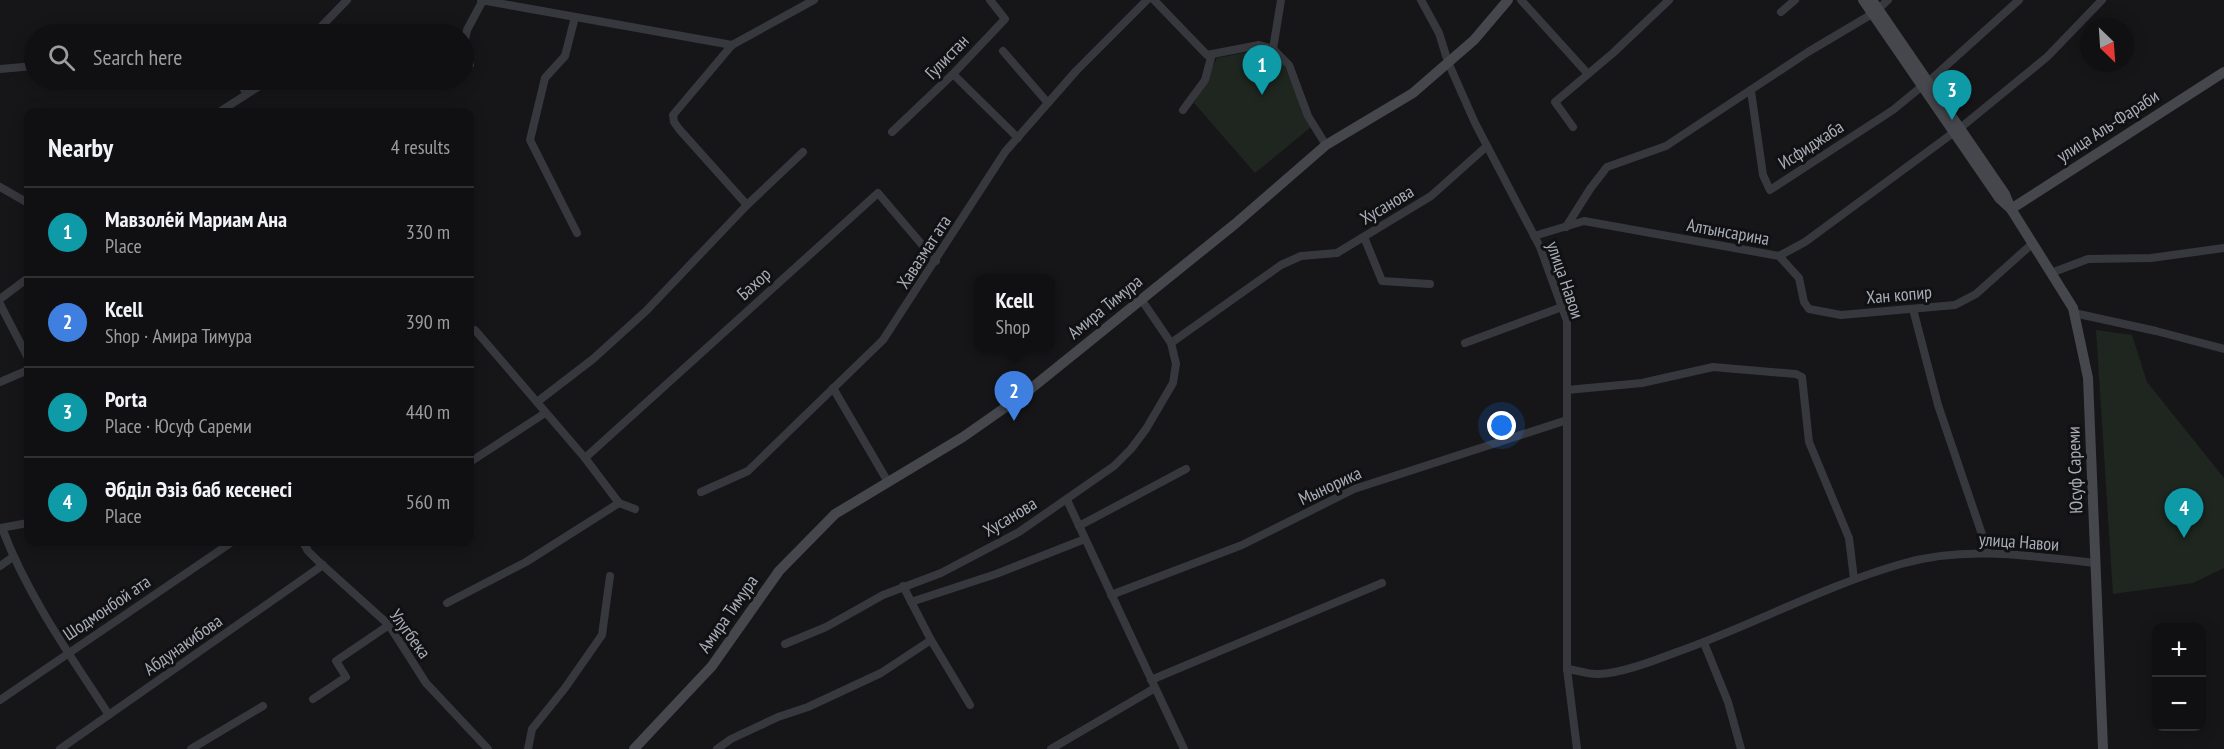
<!DOCTYPE html>
<meta charset="utf-8">
<style>
body{margin:0;font-family:"PT Sans Narrow",sans-serif;background:#19191b;color:#f1f3f6}
.controls{position:absolute;right:18px;bottom:18px;display:grid;overflow:hidden;border-radius:12px;box-shadow:0 3px 15px #0003}
.controls button{width:54px;height:54px;display:grid;place-items:center;padding:0;border:0;border-bottom:2px solid #303032;background:#101012;color:#f1f3f6;font:30px sans-serif}
.compass{position:absolute;left:2080px;top:18px;width:54px;height:54px;border-radius:50%;background:#101012;box-shadow:0 3px 15px #0003;rotate:155deg}
.you{position:absolute;left:1502px;top:426px;width:21px;height:21px;margin:-15px;border:4px solid #fff;border-radius:50%;background:#1a73e8;box-shadow:0 0 0 9px #1a73e833}
.badge{display:grid;place-items:center;width:39px;height:39px;border-radius:50%;background:#f2b134;color:#fff;font-size:20px;font-weight:700}
.pin{position:absolute;translate:-50% -50px;filter:drop-shadow(0 2px 3px #0008)}
.pin::after{content:'';position:absolute;top:32px;width:21px;height:18px;background:inherit;clip-path:polygon(0 0,100% 0,50% 100%)}
.popup{position:absolute;left:974px;top:274px;width:81px;height:78px;box-sizing:border-box;display:grid;place-content:center;border-radius:12px;background:#101012;filter:drop-shadow(0 2px 4px #0005);font-size:20px;white-space:nowrap;color:#9c9d9f}
.popup b{font-size:22px;color:#f1f3f6}
.popup::after{content:'';position:absolute;left:50%;top:100%;margin-left:-12px;border:12px solid transparent;border-top-color:#101012}
.list{margin:0;padding:0;list-style:none}
h2{display:flex;justify-content:space-between;align-items:center;height:78px;margin:0;padding:0 24px;font-size:26px}
h2 small{font-size:20px;font-weight:400;color:#9c9d9f}
.list li{display:grid;grid-template-columns:39px 1fr auto;gap:18px;align-items:center;box-sizing:border-box;height:90px;padding:0 24px;border-top:2px solid #303032}
.list b{display:block;font-size:22px;white-space:nowrap}
.list p{margin:0;font-size:20px;white-space:nowrap;color:#9c9d9f}
.list em{font-size:20px;font-style:normal;color:#9c9d9f}
.icon{flex:none;width:33px;height:33px;fill:none;stroke:currentColor;stroke-width:2;stroke-linecap:round;stroke-linejoin:round}
.map{position:relative;flex:none;width:2224px;height:749px;overflow:hidden}
.search{position:absolute;background:#101012;box-shadow:0 3px 15px #0003;left:24px;top:24px;width:450px;height:66px;display:flex;align-items:center;gap:15px;box-sizing:border-box;padding:0 21px;border-radius:33px;color:#9c9d9f;font-size:22px}
.panel{position:absolute;background:#101012;box-shadow:0 3px 15px #0003;left:24px;top:108px;width:450px;height:438px;border-radius:12px}
.map>svg:first-child{display:block}
</style>
<div class="map">
<svg width="2224" height="749" viewBox="0 0 2224 749">
<rect width="100%" height="100%" fill="#161618"/>
<g fill="#1e261f">
<polygon points="1254,51 1283,63 1311,127 1255,173 1194,103 1217,58"/>
<polygon points="2096,330 2132,335 2147,382 2224,478 2224,568 2193,583 2113,594"/>
</g>
<g fill="none" stroke-linecap="round" stroke-linejoin="round">
<g stroke="#37383d" stroke-width="8">
<polyline points="481,0 732,45"/>
<polyline points="1154,0 1207,55 1259,45 1273,49 1289,65 1308,116 1326,145"/>
<polyline points="1421,0 1439,33 1448,62 1475,123 1540,247 1567,321 1567,669 1577,749"/>
<polyline points="1521,0 1588,74"/>
<polyline points="1878,9 1888,0"/>
<polyline points="1781,12 1795,0"/>
<polyline points="575,17 565,56 545,78 530,140 577,233"/>
<polyline points="314,34 347,0"/>
<polyline points="464,45 467,30 483,0"/>
<polyline points="1273,49 1281,0"/>
<polyline points="464,50 470,64"/>
<polyline points="1003,51 1048,103"/>
<polyline points="0,69 34,66"/>
<polyline points="953,74 1018,138"/>
<polyline points="237,80 247,93"/>
<polyline points="1927,83 2019,0"/>
<polyline points="1751,91 1763,175 1770,190 1893,110 1921,87"/>
<polyline points="1183,110 1205,80 1212,54"/>
<polyline points="219,112 269,80"/>
<polyline points="1573,127 1555,102 1613,53 1669,0"/>
<polyline points="1959,129 2047,57 2102,0"/>
<polyline points="892,132 953,74 1005,19 990,0"/>
<polyline points="0,187 28,203"/>
<polyline points="747,205 679,129 674,122 673,115 732,45 814,0"/>
<polyline points="1566,227 1590,189 1607,167 1666,146 1808,52 1872,14"/>
<polyline points="1534,236 1584,221 1779,256 1805,242 1953,133"/>
<polyline points="1364,237 1382,281 1430,284"/>
<polyline points="1779,256 1799,278 1804,302 1809,309 1841,315 1955,305 1976,294 2033,243"/>
<polyline points="2051,273 2088,259 2151,258 2224,248"/>
<polyline points="0,299 28,278"/>
<polyline points="0,304 28,358"/>
<polyline points="1913,309 1938,405 1988,552"/>
<polyline points="2074,313 2156,331 2224,349"/>
<polyline points="470,332 475,330 585,458 619,503 635,509"/>
<polyline points="1171,343 1281,265 1301,256 1337,253 1431,196 1487,146"/>
<polyline points="1465,343 1562,307"/>
<polyline points="0,382 28,370"/>
<polyline points="833,388 888,482"/>
<polyline points="1567,390 1642,383 1713,367 1796,374 1802,377 1809,442 1849,538 1854,579"/>
<polyline points="537,402 593,359 646,311 747,205 803,152"/>
<polyline points="585,458 878,193 936,261"/>
<polyline points="470,462 545,413"/>
<polyline points="701,492 748,471 883,340 1005,152 1076,71 1147,0"/>
<polyline points="1067,500 1184,749"/>
<polyline points="1079,526 1186,469"/>
<polyline points="0,528 28,523"/>
<path d="M2,528C27,595 70,655 109,715"/>
<polyline points="303,542 308,551 318,561 389,625 426,683 488,749"/>
<polyline points="0,566 13,557"/>
<polyline points="903,586 931,640 970,705"/>
<polyline points="1111,595 1242,545 1354,489 1567,420"/>
<polyline points="911,602 996,574 1085,539"/>
<polyline points="447,603 526,562 619,503"/>
<polyline points="1704,643 1728,702 1741,749"/>
<polyline points="785,644 826,627 883,595 941,573 1019,532 1114,466 1131,449 1146,429 1173,383 1176,364 1171,343 1141,299"/>
<path d="M1567,669C1577,670 1589,675 1598,674C1620,674 1656,660 1677,652C1753,625 1824,586 1901,564C1965,545 2031,556 2095,563"/>
<polyline points="1151,680 1382,583"/>
<polyline points="313,699 346,677 336,661 389,625"/>
<polyline points="0,700 232,542"/>
<polyline points="60,749 323,565"/>
<polyline points="191,749 263,706"/>
<polyline points="528,749 532,729 565,688 602,635 610,576"/>
<polyline points="717,749 731,739 778,717 808,707 881,673 931,640"/>
<polyline points="1051,749 1155,688"/>
</g>
<g stroke="#45474d" stroke-width="10">
<polyline points="1863,0 1999,198 2011,209 2005,194 1872,0"/>
<polyline points="634,749 712,666 779,571 835,514 963,437 1023,395 1235,224 1326,145 1413,93 1474,40 1508,0"/>
<polyline points="2103,749 2088,378 2073,308 2011,209 2224,72"/>
</g>
</g>
<g text-anchor="middle" stroke-width="6" stroke-linejoin="round" paint-order="stroke">
<g font-size="18" fill="#a8adb8" stroke="#111113">
<text transform="translate(947 57) rotate(-46)" y="6">Гулистан</text>
<text transform="translate(2108 126) rotate(-33)" y="6">улица Аль-Фараби</text>
<text transform="translate(1811 145) rotate(-33)" y="6">Исфиджаба</text>
<text transform="translate(1387 205) rotate(-31)" y="6">Хусанова</text>
<text transform="translate(1728 232) rotate(10)" y="6">Алтынсарина</text>
<text transform="translate(924 252) rotate(-57)" y="6">Хавазмат ата</text>
<text transform="translate(1565 280) rotate(71)" y="6">улица Навои</text>
<text transform="translate(754 284) rotate(-42)" y="6">Бахор</text>
<text transform="translate(1899 295) rotate(-5)" y="6">Хан копир</text>
<text transform="translate(1105 307) rotate(-39)" y="6">Амира Тимура</text>
<text transform="translate(2075 470) rotate(-92)" y="6">Юсуф Сареми</text>
<text transform="translate(1330 486) rotate(-25)" y="6">Мынорика</text>
<text transform="translate(1010 517) rotate(-31)" y="6">Хусанова</text>
<text transform="translate(2019 542) rotate(4)" y="6">улица Навои</text>
<text transform="translate(107 608) rotate(-34)" y="6">Шодмонбой ата</text>
<text transform="translate(728 614) rotate(-55)" y="6">Амира Тимура</text>
<text transform="translate(410 634) rotate(54)" y="6">Улугбека</text>
<text transform="translate(183 645) rotate(-35)" y="6">Абдунакибова</text>
</g>
</g>
</svg>
<div class="controls">
<button>+</button>
<button>−</button>
</div>
<svg class="compass" viewBox="-18 -18 36 36"><path d="M0-13l5 13h-10z" fill="#e53935"/><path d="M0 13l5-13h-10z" fill="#9c9d9f"/></svg>
<div class="you"></div>
<div class="pin badge" style="left:1262px;top:95px;background:#0f9aa8">1</div>
<div class="pin badge" style="left:1014px;top:421px;background:#3f7fe0">2</div>
<div class="popup"><b>Kcell</b>Shop</div>
<div class="pin badge" style="left:1952px;top:120px;background:#0f9aa8">3</div>
<div class="pin badge" style="left:2184px;top:538px;background:#0f9aa8">4</div>
<div class="search"><svg class="icon" aria-label="search" viewBox="0 0 24 24"><circle cx="10" cy="10" r="6"/><path d="M15 15l6 6"/></svg>Search here</div>
<section class="panel">
<h2>Nearby<small>4 results</small></h2>
<ul class="list">
<li><span class="badge" style="background:#0f9aa8">1</span><div><b>Мавзоле́й Мариам Ана</b><p>Place</p></div><em>330 m</em></li>
<li><span class="badge" style="background:#3f7fe0">2</span><div><b>Kcell</b><p>Shop · Амира Тимура</p></div><em>390 m</em></li>
<li><span class="badge" style="background:#0f9aa8">3</span><div><b>Porta</b><p>Place · Юсуф Сареми</p></div><em>440 m</em></li>
<li><span class="badge" style="background:#0f9aa8">4</span><div><b>Әбділ Әзіз баб кесенесі</b><p>Place</p></div><em>560 m</em></li>
</ul>
</section>
</div>
